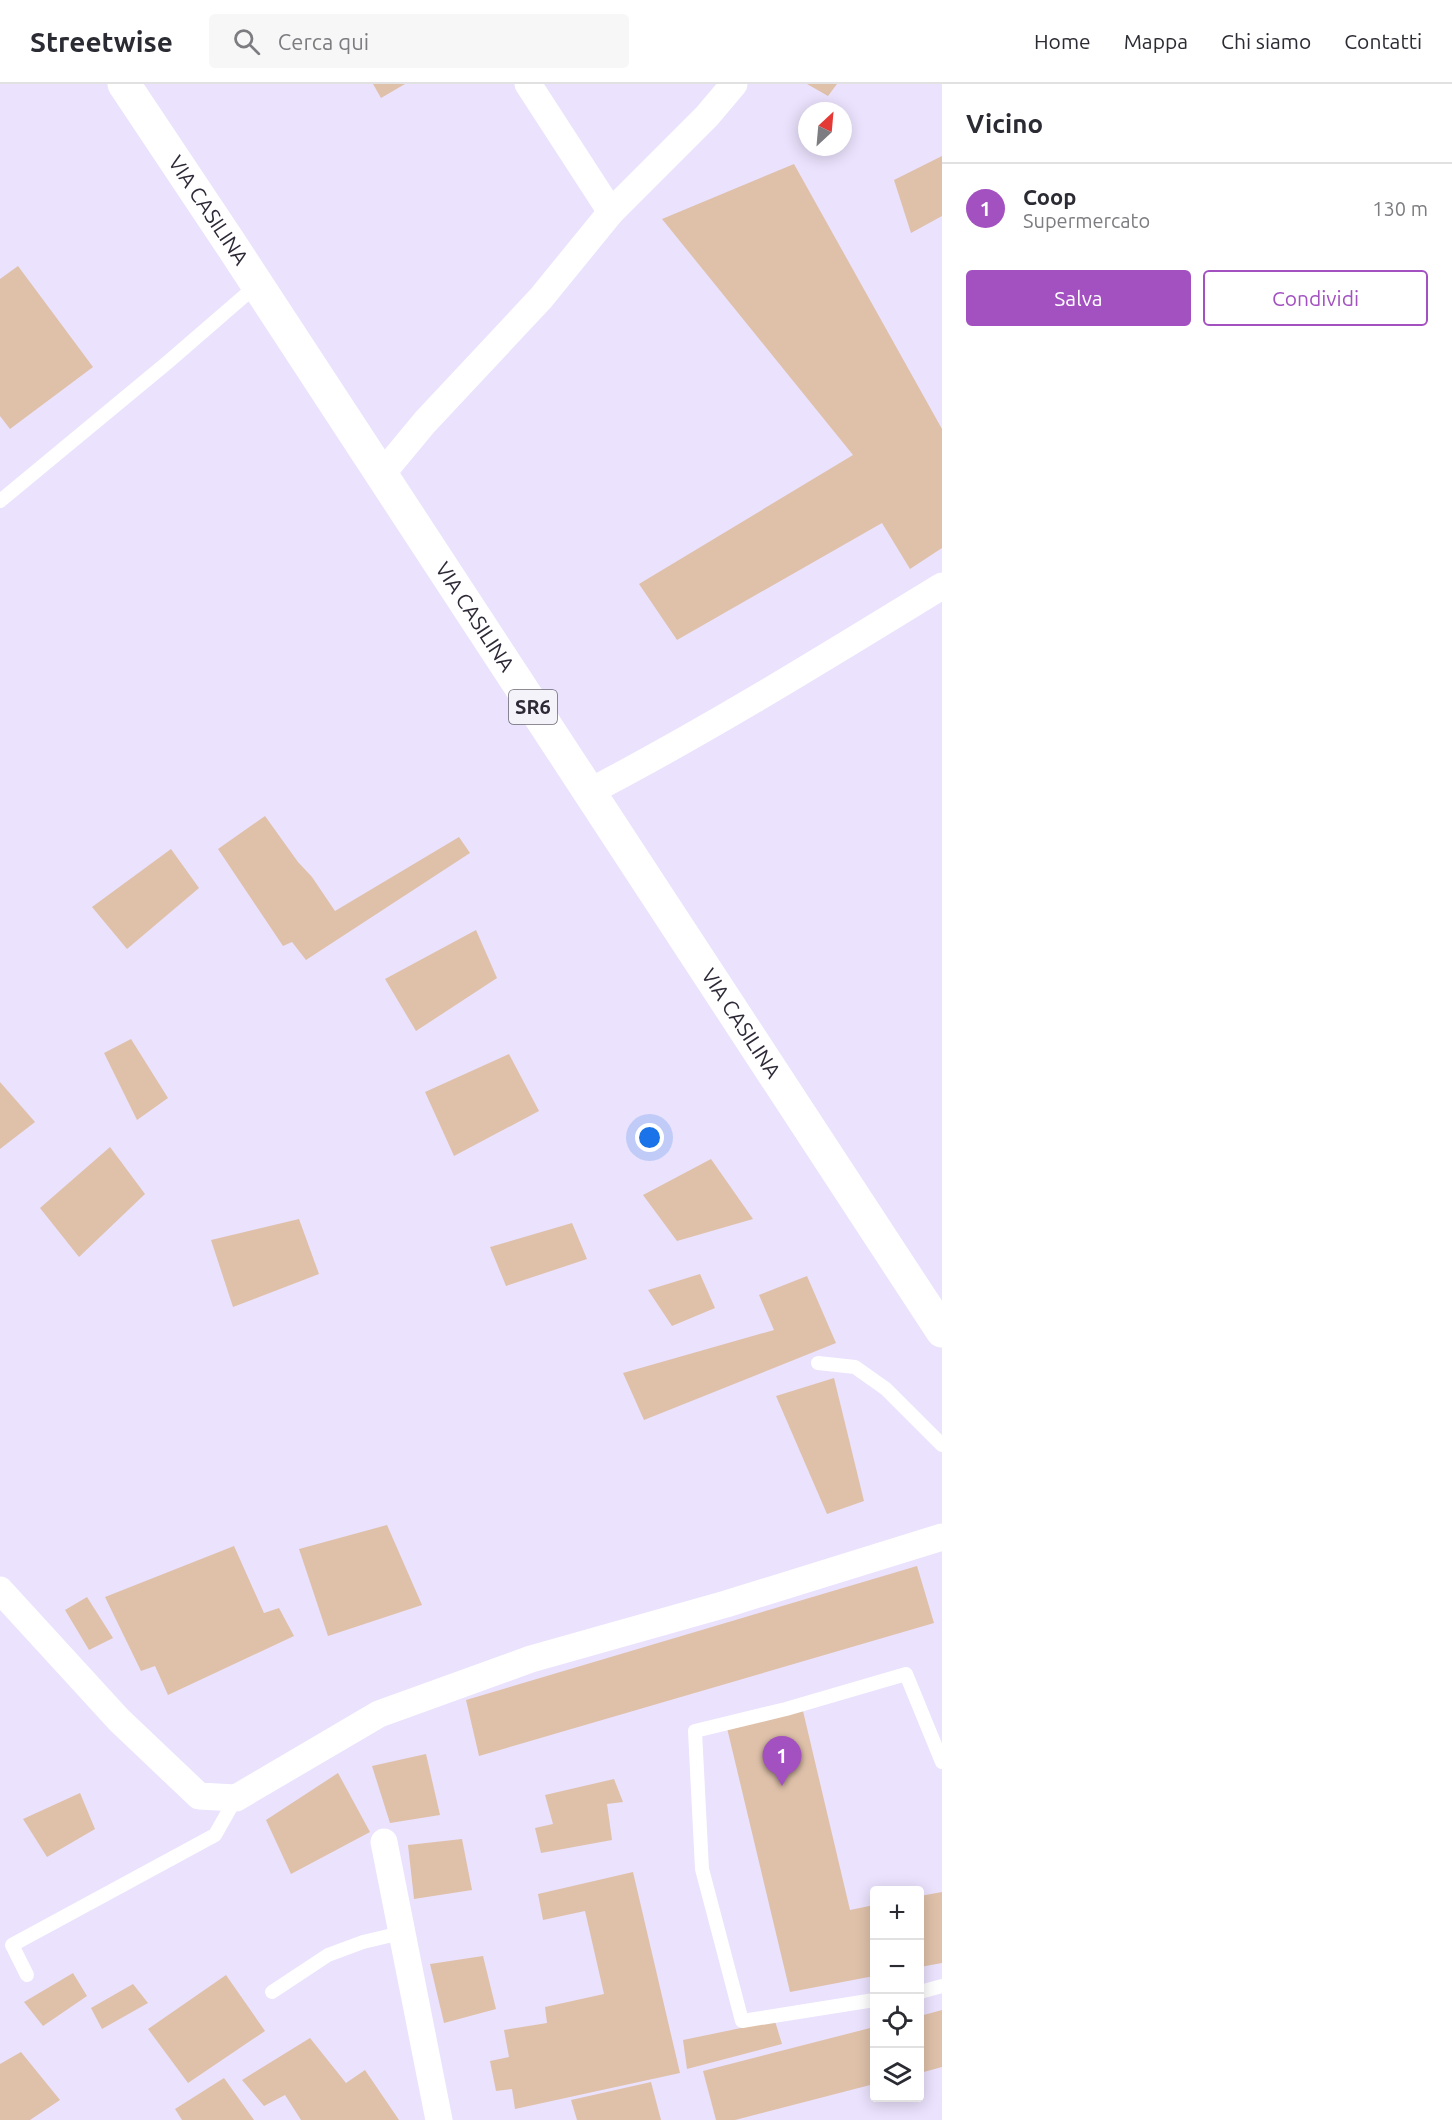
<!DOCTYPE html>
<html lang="it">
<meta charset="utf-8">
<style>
body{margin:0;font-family:Ubuntu,sans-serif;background:#f7f7f7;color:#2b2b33}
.controls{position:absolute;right:18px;bottom:18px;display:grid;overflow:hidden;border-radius:6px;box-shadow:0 3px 15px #0003}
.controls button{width:54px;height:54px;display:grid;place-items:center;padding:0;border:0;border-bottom:2px solid #e1e1e2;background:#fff;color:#2b2b33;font:30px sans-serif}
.compass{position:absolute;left:798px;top:18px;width:54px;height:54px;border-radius:50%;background:#fff;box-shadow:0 3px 15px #0003;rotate:26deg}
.you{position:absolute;left:650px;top:1054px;width:21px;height:21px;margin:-15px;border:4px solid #fff;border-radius:50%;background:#1a73e8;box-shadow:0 0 0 9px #1a73e833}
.badge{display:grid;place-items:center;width:39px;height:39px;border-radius:50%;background:#a351c0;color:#fff;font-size:20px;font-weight:700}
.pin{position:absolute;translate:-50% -50px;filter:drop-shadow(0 2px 3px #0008)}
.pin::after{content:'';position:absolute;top:32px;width:21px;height:18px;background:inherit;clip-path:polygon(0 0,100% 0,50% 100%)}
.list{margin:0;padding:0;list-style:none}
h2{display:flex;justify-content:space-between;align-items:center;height:78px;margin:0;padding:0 24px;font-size:26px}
h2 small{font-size:20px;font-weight:400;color:#7c7c81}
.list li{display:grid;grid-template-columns:39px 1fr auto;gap:18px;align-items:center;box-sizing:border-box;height:90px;padding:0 24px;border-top:2px solid #e1e1e2}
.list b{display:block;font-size:22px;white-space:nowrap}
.list p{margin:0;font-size:20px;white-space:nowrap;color:#7c7c81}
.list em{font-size:20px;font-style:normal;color:#7c7c81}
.actions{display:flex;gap:12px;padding:18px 24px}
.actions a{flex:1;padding:14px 0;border:2px solid #a351c0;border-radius:6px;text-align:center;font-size:21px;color:#a351c0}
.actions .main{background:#a351c0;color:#fff}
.icon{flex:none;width:33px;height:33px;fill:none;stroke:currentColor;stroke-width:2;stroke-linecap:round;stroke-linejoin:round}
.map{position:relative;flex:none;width:942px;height:2036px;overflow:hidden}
header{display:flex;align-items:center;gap:36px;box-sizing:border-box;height:84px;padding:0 30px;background:#fff;border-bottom:2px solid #e1e1e2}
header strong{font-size:28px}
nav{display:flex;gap:33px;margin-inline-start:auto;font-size:21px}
.search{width:420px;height:54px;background:#f7f7f7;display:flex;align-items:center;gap:15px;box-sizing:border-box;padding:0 21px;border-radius:6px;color:#7c7c81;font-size:22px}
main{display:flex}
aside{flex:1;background:#fff}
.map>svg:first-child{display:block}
</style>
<header>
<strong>Streetwise</strong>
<div class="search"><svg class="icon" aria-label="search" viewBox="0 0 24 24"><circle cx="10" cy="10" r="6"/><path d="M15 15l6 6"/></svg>Cerca qui</div>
<nav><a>Home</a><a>Mappa</a><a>Chi siamo</a><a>Contatti</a></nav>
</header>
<main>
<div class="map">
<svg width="942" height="2036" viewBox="0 0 942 2036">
<rect width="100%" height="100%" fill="#ebe2fd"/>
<g fill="#dfc1a9">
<polygon points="373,0 405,0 381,14"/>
<polygon points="807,0 837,0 828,12"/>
<polygon points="942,72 942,132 911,149 894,96"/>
<polygon points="794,80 942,345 942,464 910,485 882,439 677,556 639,500 853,371 662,135"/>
<polygon points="18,182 93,283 10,345 0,332 0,195"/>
<polygon points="265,732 298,778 312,793 335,827 459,753 470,769 306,876 292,858 283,862 218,765"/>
<polygon points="171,765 199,804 127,865 92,823"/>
<polygon points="476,846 497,894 416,947 385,895"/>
<polygon points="131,955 168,1014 137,1036 104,969"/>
<polygon points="509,970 539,1027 454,1072 425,1008"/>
<polygon points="0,998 35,1038 0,1065"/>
<polygon points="110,1063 145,1110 79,1173 40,1124"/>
<polygon points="711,1075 753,1135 677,1157 643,1111"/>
<polygon points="299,1135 319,1190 233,1223 211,1156"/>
<polygon points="572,1139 587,1175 506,1202 490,1163"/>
<polygon points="700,1190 715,1224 672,1242 648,1206"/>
<polygon points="807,1192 836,1259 644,1336 623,1289 774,1246 759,1211"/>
<polygon points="834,1294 864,1417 827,1430 776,1312"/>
<polygon points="387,1441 422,1521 328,1552 299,1465"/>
<polygon points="234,1462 264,1529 279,1524 294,1552 168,1611 155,1582 141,1587 105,1513"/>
<polygon points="917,1482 934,1539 479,1672 466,1616"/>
<polygon points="87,1513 113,1554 89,1566 65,1526"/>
<polygon points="803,1627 850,1826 874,1821 874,1892 790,1908 727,1644"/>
<polygon points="426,1670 440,1731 390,1739 372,1682"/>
<polygon points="338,1689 370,1748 291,1790 266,1736"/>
<polygon points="614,1695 623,1718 607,1720 612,1756 541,1769 535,1744 553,1740 545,1711"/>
<polygon points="80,1709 95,1745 47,1773 23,1735"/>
<polygon points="462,1755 472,1806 414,1815 408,1761"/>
<polygon points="633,1788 680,1989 515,2025 512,2005 496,2007 490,1977 509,1973 504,1946 547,1939 545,1923 604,1910 585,1827 543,1836 538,1810"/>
<polygon points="942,1808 942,1879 920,1883 920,1812"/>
<polygon points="483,1872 496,1925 444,1939 430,1880"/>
<polygon points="73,1889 87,1912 43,1942 24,1918"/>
<polygon points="226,1891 265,1947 188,1999 148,1945"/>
<polygon points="133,1900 148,1919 102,1945 91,1924"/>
<polygon points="942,1926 942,1983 920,1989 920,1932"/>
<polygon points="775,1937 782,1960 687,1985 683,1956"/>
<polygon points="874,1943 874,2000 735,2036 716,2036 703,1987"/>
<polygon points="310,1954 346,1999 365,1986 399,2036 301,2036 285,2011 264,2022 242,1996"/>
<polygon points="21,1968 60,2016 30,2036 0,2036 0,1980"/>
<polygon points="224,1994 254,2036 182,2036 175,2025"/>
<polygon points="651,1998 661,2036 577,2036 571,2016"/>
</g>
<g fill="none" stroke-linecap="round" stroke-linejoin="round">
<g stroke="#fff" stroke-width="14">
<polyline points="0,417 168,278 257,201"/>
<polyline points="818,1279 855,1283 886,1305 942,1361"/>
<polyline points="27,1891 12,1861 215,1751 236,1714"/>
<polyline points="272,1908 328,1871 363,1858 401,1849"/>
<polyline points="920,1908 942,1902"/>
<polyline points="874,1916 742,1937 702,1785 695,1647 786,1625 906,1590 942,1678"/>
</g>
<g stroke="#fff" stroke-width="27">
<polyline points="528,0 611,128"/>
<polyline points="381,391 425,338 541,214 611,128 707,32 734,0"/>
<path d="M589,708C710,645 826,573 942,502"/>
<polyline points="0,1506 119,1636 199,1712 236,1714 379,1630 531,1575 726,1520 942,1453"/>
<polyline points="384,1758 439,2036"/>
</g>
<path stroke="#fff" stroke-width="33" id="s1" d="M124,0L230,159L942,1247"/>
</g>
<g text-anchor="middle" stroke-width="4.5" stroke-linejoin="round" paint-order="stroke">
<rect fill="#f5f3fa" stroke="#6a6671" stroke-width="1.5" x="509" y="606" width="48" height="34" rx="4.5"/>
<g font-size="20" font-weight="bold" fill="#2e2936">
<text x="533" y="630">SR6</text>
</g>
<g font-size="21" fill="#2e2936" stroke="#f5f3fa">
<text dy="7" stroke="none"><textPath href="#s1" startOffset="152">VIA CASILINA</textPath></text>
<text dy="7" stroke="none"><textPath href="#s1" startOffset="638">VIA CASILINA</textPath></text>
<text dy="7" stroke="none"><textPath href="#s1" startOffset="1124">VIA CASILINA</textPath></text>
</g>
</g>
</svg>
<div class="controls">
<button>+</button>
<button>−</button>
<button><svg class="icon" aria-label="locate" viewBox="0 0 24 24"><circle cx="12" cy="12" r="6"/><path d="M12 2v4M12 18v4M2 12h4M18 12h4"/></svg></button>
<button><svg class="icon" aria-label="layers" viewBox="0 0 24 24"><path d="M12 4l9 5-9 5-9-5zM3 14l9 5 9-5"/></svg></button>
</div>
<svg class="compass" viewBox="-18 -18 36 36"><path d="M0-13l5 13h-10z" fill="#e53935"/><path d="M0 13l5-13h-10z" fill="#7c7c81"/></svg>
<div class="you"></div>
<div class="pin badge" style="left:782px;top:1702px">1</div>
</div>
<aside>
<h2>Vicino<small></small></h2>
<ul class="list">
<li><span class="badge">1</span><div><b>Coop</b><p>Supermercato</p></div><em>130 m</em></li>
</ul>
<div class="actions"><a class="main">Salva</a><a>Condividi</a></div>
</aside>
</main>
